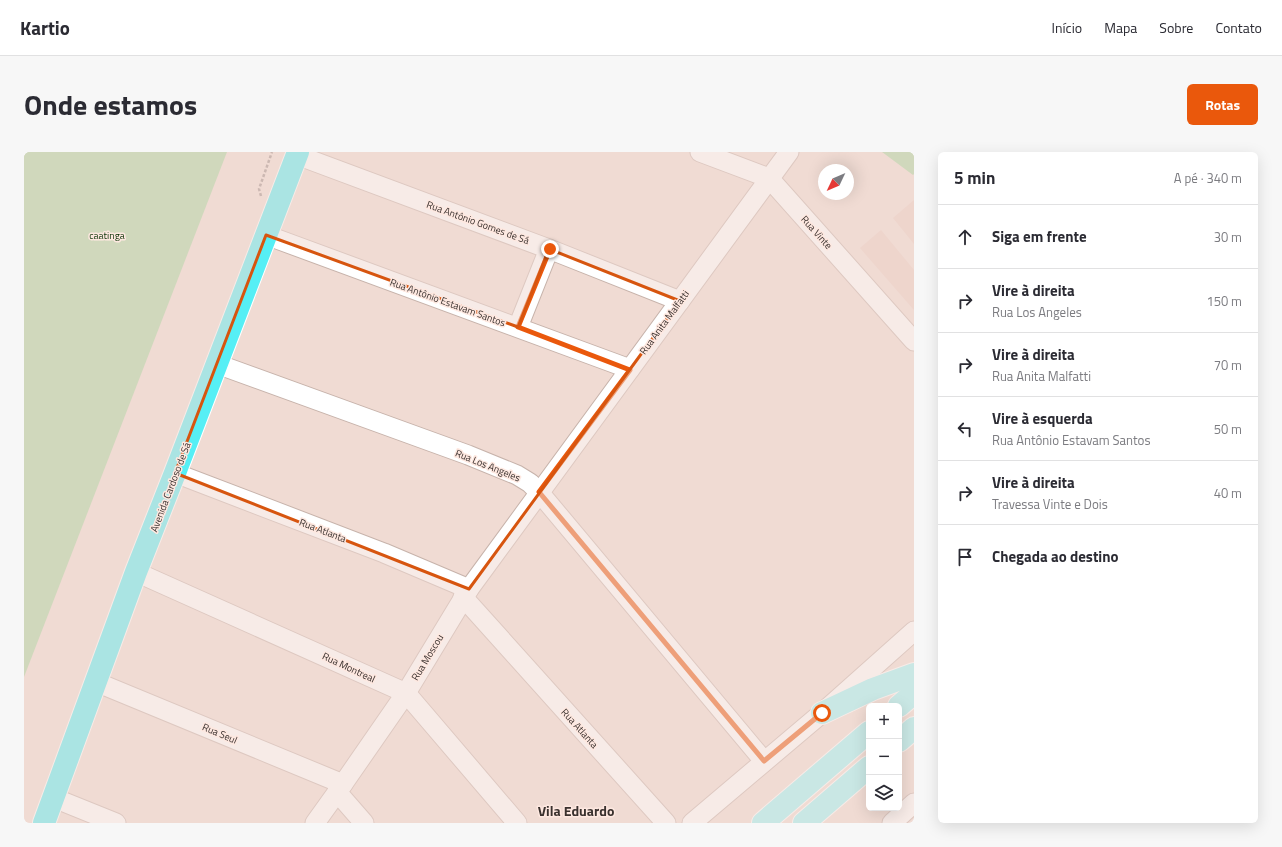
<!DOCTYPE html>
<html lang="pt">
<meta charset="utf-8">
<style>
body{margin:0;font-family:"Titillium Web",sans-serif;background:#f7f7f7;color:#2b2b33}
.controls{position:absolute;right:12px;bottom:12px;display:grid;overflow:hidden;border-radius:6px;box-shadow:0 4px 16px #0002}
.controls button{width:36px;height:36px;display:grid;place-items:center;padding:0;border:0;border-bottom:1px solid #e1e1e2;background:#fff;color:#2b2b33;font:20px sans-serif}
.compass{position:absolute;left:794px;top:12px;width:36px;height:36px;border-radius:50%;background:#fff;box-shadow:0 4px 16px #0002;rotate:226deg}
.stop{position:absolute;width:12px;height:12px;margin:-9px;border:3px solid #ea580c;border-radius:50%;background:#fff}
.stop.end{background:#ea580c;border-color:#fff;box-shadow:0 1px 4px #0008}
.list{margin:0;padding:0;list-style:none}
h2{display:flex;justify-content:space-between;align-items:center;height:52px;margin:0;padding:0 16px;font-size:17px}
h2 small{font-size:13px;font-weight:400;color:#7c7c81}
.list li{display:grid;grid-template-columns:26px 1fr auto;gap:12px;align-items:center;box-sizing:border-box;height:64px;padding:0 16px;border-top:1px solid #e1e1e2}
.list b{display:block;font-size:15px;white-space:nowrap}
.list p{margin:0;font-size:13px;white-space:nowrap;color:#7c7c81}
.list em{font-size:13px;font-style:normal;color:#7c7c81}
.icon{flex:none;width:22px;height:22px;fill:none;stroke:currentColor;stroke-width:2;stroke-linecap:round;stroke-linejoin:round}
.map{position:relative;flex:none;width:890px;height:671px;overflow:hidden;border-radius:6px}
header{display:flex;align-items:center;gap:24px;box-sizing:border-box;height:56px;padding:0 20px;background:#fff;border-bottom:1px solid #e1e1e2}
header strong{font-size:19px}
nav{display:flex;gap:22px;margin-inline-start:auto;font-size:14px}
.intro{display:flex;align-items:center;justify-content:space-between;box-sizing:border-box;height:96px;padding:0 24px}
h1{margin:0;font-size:28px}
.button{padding:10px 18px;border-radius:6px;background:#ea580c;color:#fff;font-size:14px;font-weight:700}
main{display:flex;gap:24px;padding:0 24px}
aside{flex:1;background:#fff;border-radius:6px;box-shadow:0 4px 16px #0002}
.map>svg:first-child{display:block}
</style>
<header>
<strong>Kartio</strong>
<nav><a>Início</a><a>Mapa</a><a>Sobre</a><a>Contato</a></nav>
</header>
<div class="intro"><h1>Onde estamos</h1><a class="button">Rotas</a></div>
<main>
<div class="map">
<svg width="890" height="671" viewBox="0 0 890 671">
<rect width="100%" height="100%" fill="#f0dbd3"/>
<g fill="#eacec3">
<polygon points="890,48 890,92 869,66"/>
<polygon points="857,78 890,118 890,158 836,96"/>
</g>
<g fill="#a9d6a1">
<polygon points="0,0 203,0 0,525"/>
<polygon points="858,0 890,0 890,22 889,23"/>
</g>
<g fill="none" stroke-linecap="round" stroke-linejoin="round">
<defs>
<g id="minor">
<polyline points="676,0 745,26 890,189"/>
<polyline points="273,3 525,97 656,149"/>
<polyline points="242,83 606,217"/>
<polyline points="494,175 525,97"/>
<polyline points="193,212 444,303 493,323 506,331 515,340 740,609"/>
<polyline points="151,321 360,401 445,437"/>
<polyline points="112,420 382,541 493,671"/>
<polyline points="439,445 642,671"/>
<polyline points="72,530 319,632"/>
<polyline points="313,640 340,671"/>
<polyline points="30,646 92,671"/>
<polyline points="291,671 319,632 382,541 445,437 765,0"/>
<polyline points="668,671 798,561 890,479"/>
<polyline points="868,671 890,651"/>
</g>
<g id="major">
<polyline points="875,554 890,541"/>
<polyline points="798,561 849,537 890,522"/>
<polyline points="875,589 890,576"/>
<polyline points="739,671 845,580"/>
<polyline points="780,671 845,615"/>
</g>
<polyline id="highway" points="20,671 112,420 151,321 274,0"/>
</defs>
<use href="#minor" stroke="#c7b3ab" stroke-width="21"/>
<use href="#major" stroke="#fff" stroke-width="24"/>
<use href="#highway" stroke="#fff" stroke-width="24"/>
<polyline stroke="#9f8f89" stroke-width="2.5" stroke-dasharray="3 2" stroke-linecap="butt" points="237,44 235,37 248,0"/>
<use href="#minor" stroke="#fff" stroke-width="19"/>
<use href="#major" stroke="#9af5f9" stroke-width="22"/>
<use href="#highway" stroke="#56eff5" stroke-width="22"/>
</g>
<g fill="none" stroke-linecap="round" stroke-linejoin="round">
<polyline stroke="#ea580c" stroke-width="5" points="526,97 494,175 606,218 515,340 740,609 798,561"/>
</g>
<path d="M0 0H890V671H0ZM242,83L494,175L525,97L656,149L445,437L151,321Z" fill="#f0dbd3" fill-opacity=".55" fill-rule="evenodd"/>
<path fill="none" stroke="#d7550f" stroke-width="3" stroke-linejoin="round" d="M242,83L494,175L525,97L656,149L445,437L151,321Z"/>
<g text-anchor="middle" stroke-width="3" stroke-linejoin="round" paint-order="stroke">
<g font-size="10" fill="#3a312e" stroke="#fee8e0">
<text transform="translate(454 70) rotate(20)" y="4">Rua Antônio Gomes de Sá</text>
<text transform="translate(793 80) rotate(48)" y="4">Rua Vinte</text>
<text transform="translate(424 150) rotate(20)" y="4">Rua Antônio Estavam Santos</text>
<text transform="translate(640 170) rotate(-54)" y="4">Rua Anita Malfatti</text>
<text transform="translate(464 313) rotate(22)" y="4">Rua Los Angeles</text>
<text transform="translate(146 335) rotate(-69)" y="4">Avenida Cardoso de Sá</text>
<text transform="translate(299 378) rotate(21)" y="4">Rua Atlanta</text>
<text transform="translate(403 505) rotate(-59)" y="4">Rua Moscou</text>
<text transform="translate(325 515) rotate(25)" y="4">Rua Montreal</text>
<text transform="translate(556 576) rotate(48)" y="4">Rua Atlanta</text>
<text transform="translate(196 581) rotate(23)" y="4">Rua Seul</text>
</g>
<g font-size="10" fill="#0f3509" stroke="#fee8e0">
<text x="83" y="87">caatinga</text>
</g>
<g font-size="14" font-weight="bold" fill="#3a312e" stroke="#fee8e0">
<text x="552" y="664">Vila Eduardo</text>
</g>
</g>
</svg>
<div class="controls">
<button>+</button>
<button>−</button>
<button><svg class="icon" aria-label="layers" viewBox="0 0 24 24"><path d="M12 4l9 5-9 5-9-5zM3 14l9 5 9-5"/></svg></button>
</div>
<svg class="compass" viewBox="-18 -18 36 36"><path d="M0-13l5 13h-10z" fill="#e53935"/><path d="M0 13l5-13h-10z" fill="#7c7c81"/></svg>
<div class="stop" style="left:798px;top:561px"></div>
<div class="stop end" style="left:526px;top:97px"></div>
</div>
<aside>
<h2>5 min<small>A pé · 340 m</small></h2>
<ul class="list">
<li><svg class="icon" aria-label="ahead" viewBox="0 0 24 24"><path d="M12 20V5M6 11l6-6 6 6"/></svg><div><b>Siga em frente</b></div><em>30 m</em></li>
<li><svg class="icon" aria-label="right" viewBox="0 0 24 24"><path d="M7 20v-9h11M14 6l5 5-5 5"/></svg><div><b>Vire à direita</b><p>Rua Los Angeles</p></div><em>150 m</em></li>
<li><svg class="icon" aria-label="right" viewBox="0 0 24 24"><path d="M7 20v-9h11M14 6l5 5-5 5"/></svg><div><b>Vire à direita</b><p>Rua Anita Malfatti</p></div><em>70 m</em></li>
<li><svg class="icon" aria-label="left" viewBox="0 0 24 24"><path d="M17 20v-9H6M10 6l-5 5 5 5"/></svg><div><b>Vire à esquerda</b><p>Rua Antônio Estavam Santos</p></div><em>50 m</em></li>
<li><svg class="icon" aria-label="right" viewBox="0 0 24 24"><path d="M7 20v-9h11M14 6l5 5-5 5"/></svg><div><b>Vire à direita</b><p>Travessa Vinte e Dois</p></div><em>40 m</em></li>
<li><svg class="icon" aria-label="arrive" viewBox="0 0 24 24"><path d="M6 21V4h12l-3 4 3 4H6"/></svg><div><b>Chegada ao destino</b></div></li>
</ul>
</aside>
</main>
